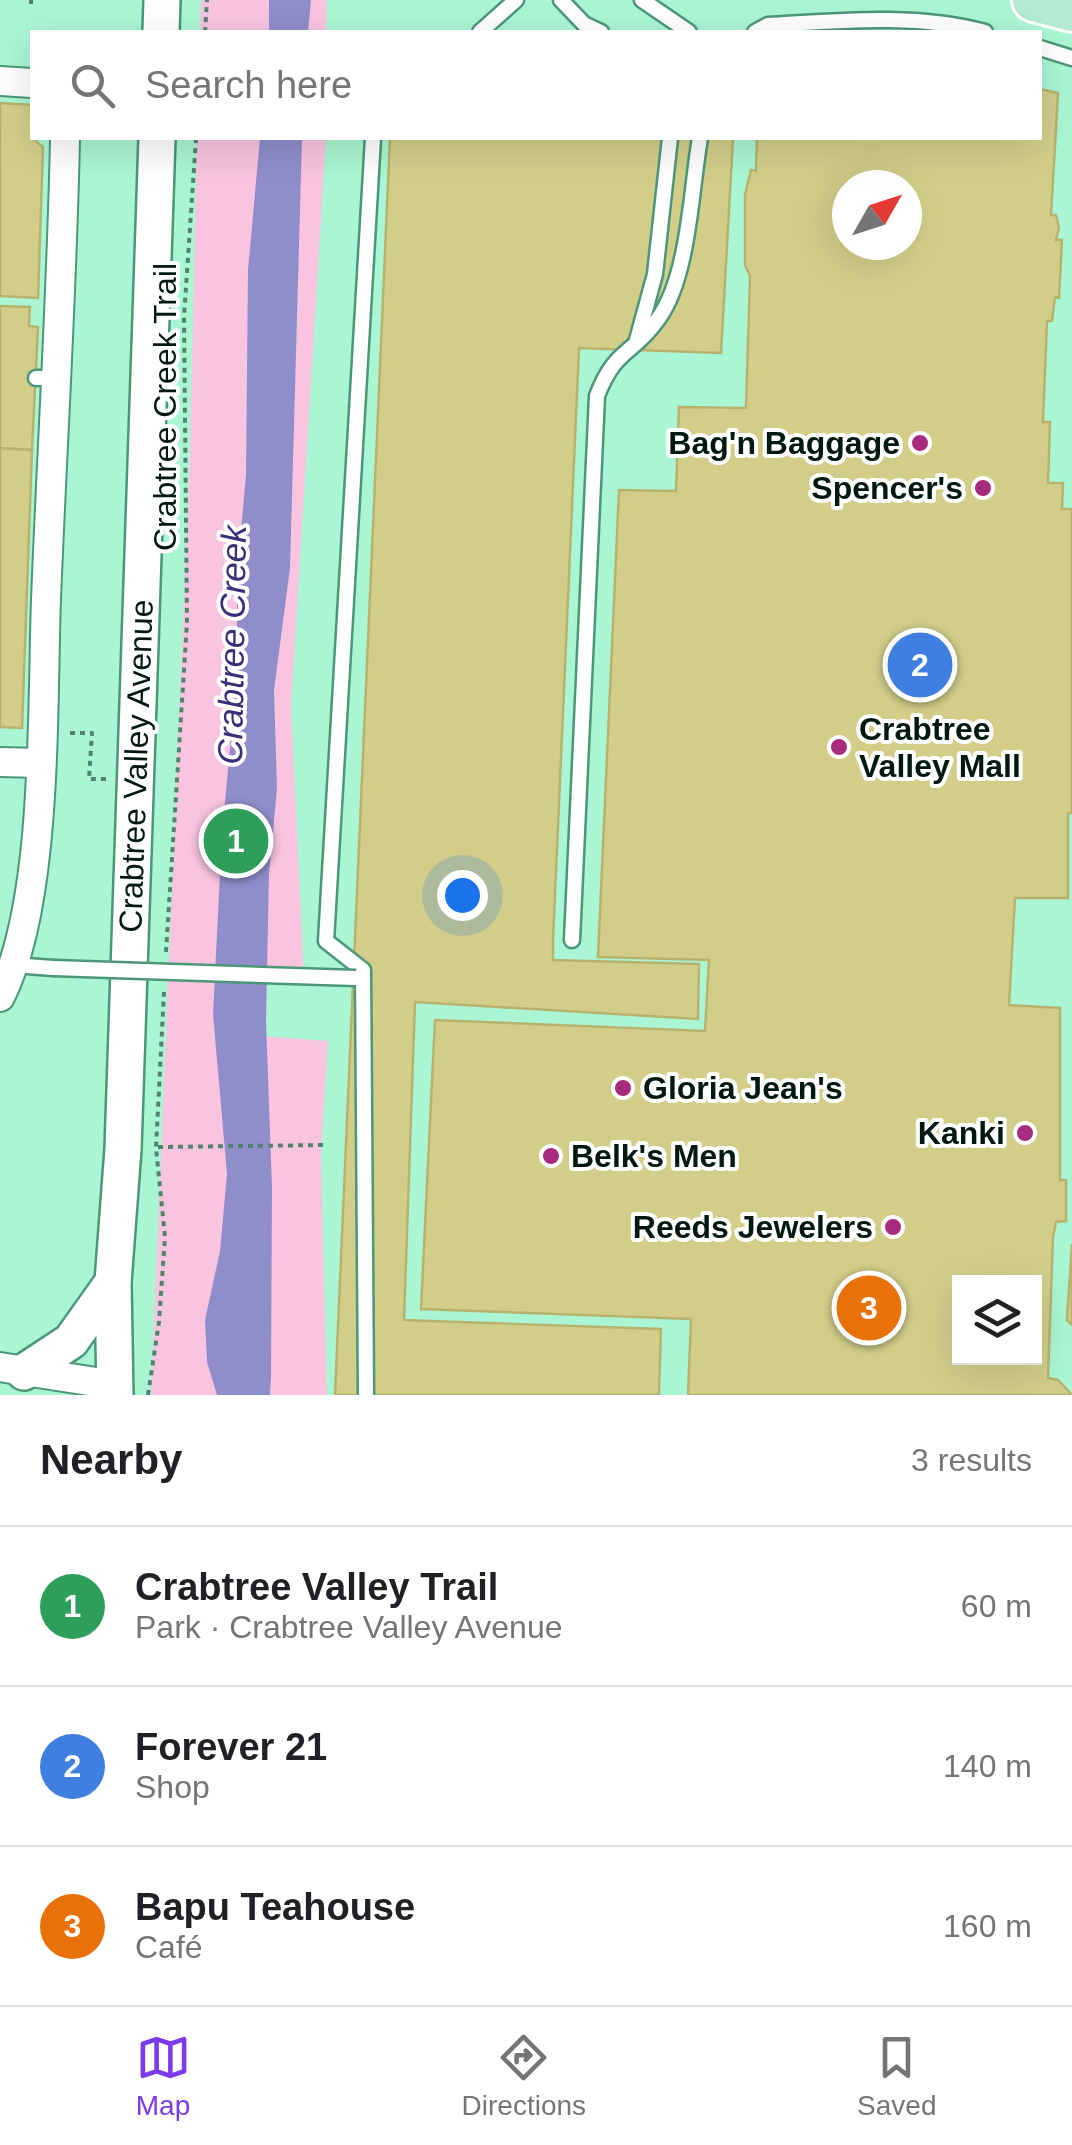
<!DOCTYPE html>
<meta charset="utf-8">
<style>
body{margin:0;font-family:Helvetica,sans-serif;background:#f6f6f6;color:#202124}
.controls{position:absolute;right:30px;bottom:30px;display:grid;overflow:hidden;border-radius:0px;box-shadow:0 10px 40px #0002}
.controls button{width:90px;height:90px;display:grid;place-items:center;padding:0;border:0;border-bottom:2px solid #e0e0e0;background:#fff;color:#202124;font:50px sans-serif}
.compass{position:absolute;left:832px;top:170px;width:90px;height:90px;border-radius:50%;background:#fff;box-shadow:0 10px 40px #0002;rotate:51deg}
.you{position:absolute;left:462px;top:895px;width:35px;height:35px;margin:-25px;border:8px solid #fff;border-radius:50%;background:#1a73e8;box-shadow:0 0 0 15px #1a73e833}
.badge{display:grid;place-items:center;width:65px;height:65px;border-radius:50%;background:#7c3aed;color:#fff;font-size:32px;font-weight:700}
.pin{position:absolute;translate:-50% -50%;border:5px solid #fff;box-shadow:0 2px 10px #0006}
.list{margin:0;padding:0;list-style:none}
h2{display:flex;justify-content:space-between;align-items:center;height:130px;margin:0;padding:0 40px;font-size:42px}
h2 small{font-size:32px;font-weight:400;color:#757577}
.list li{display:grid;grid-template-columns:65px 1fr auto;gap:30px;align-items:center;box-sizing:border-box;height:160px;padding:0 40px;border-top:2px solid #e0e0e0}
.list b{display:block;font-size:38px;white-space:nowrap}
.list p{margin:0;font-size:32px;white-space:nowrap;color:#757577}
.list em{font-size:32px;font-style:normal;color:#757577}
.icon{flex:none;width:55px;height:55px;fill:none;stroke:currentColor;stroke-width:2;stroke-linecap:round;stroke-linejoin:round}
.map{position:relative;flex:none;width:1072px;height:1395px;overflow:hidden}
.search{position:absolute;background:#fff;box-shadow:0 10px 40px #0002;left:30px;right:30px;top:30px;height:110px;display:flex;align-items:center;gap:25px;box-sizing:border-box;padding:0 35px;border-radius:0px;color:#757577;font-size:38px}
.sheet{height:610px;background:#fff}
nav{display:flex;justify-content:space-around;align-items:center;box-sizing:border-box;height:140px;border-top:2px solid #e0e0e0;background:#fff;font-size:28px;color:#757577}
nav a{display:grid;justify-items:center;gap:5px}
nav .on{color:#7c3aed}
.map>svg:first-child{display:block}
</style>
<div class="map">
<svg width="1072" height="1395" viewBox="0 0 1072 1395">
<rect width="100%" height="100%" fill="#aaf6d4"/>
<g fill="#f8c4e0">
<polygon points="201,0 327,0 326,32 200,32"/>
<polygon points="197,138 326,138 291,706 304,979 257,976 261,1036 328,1041 321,1155 327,1395 151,1395 190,451"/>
</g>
<g fill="#8f8ecb">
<polygon points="269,0 311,0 308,32 269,32"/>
<polygon points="260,138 302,138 290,568 274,690 277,789 269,873 266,1021 272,1189 271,1376 270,1395 217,1395 207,1362 205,1320 220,1251 227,1174 213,1014 222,833 237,675 237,575 246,475 248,270"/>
</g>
<g fill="#d2ce8a" stroke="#b7b36f" stroke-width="2.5" fill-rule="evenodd">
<path d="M1040,89L1058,93L1051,215H1056L1059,228L1056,240H1062L1059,298L1055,297L1052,321H1047L1043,422H1050L1048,483H1063L1062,509H1072V813H1068V898H1015L1009,1005L1060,1008V1180H1066V1221L1056,1222L1053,1237L1048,1378L1058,1380L1072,1395H688L691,1319L421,1309L435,1020L705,1031L709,960L598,957L619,490L676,491L679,407L746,408L750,276L745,265V195L751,170L756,171L757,138H1040ZM847,185H907V245H847ZM960,1282H1034V1358H960Z"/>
<polygon points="0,103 32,105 32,138 43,147 38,298 0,296"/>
<polygon points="390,138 733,138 721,353 579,348 553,940 553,960 699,964 698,1019 415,1002 404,1320 661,1329 659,1395 335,1395"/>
<polygon points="0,306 30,307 29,326 38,327 32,450 0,448"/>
<polygon points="0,448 32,450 22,728 0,727"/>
<polygon points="1072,1244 1072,1325 1067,1320"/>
</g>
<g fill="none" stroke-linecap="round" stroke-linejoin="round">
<defs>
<g id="service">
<polyline points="561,0 584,24 601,32"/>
<polyline points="642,0 689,32"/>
<polyline points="480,32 516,0"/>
<path d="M755,32L768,25C838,21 916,13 985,32"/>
<polyline points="1040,48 1072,58"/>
<polyline points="637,340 655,274 670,138"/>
<polyline points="36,378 56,378"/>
<path d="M572,940L597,396C615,348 633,355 658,319C689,277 691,189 700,138"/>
<polyline points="13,965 53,968"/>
<polyline points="366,1395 363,970 326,941 373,138"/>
</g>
<g id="minor">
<polyline points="0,81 32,83"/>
<polyline points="0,762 40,763"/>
<path d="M0,997C48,903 42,708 46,600C52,446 62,292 65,138"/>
<polyline points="0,1367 115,1385"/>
</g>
<g id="tertiary">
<polyline points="161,32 162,0"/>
<polyline points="24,1372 71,1341 113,1282"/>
<polyline points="115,1395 113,1282 123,1149 157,138"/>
</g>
<polyline id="primary" points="1034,0 1072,10"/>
</defs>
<use href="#service" stroke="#4c9778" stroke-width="19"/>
<use href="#minor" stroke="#4c9778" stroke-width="32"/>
<use href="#tertiary" stroke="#4c9778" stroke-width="40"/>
<use href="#primary" stroke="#fff" stroke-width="48"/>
<g stroke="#52836d" stroke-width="4" stroke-dasharray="5 5" stroke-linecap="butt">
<polyline points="31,4 31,0"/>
<polyline points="205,32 207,0"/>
<polyline points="70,733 92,733 89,779 106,779"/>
<polyline points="166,952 187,623 184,317 196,138"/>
<polyline points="158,1147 328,1145"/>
<polyline points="148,1395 159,1322 165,1237 156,1148 164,992"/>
</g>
<use href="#service" stroke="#fff" stroke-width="14"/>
<use href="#minor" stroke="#fff" stroke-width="28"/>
<use href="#tertiary" stroke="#fff" stroke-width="35"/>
<use href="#primary" stroke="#b5ebd4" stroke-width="42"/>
<defs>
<polyline id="service-bridge" points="53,968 356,978"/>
</defs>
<use href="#service-bridge" stroke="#4c9778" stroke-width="19" stroke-linecap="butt"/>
<use href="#service-bridge" stroke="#fff" stroke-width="14"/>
</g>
<g fill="#a82b7d" stroke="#fff" stroke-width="4">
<circle cx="920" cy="443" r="10"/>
<circle cx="983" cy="488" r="10"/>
<circle cx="839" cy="747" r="10"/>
<circle cx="623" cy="1088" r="10"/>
<circle cx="1025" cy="1133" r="10"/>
<circle cx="551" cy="1156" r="10"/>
<circle cx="893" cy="1227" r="10"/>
</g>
<g text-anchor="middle" stroke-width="8" stroke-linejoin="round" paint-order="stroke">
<g font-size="32" fill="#00190e" stroke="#fff">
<text transform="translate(165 407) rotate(-90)" y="11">Crabtree Creek Trail</text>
<text transform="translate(136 766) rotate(-88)" y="11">Crabtree Valley Avenue</text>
</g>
<g font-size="32" font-weight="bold" fill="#00190e" stroke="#fff" text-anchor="end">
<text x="900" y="454">Bag'n Baggage</text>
<text x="963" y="499">Spencer's</text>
<text x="859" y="740" text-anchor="start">Crabtree<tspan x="859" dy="37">Valley Mall</tspan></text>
<text x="643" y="1099" text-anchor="start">Gloria Jean's</text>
<text x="1005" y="1144">Kanki</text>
<text x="571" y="1167" text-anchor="start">Belk's Men</text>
<text x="873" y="1238">Reeds Jewelers</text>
</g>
<g font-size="35" font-style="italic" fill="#3a3079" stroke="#fff">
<text transform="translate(232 645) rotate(-89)" y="12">Crabtree Creek</text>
</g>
</g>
</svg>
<div class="controls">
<button><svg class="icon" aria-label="layers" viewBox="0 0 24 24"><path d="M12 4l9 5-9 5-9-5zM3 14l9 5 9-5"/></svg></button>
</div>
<svg class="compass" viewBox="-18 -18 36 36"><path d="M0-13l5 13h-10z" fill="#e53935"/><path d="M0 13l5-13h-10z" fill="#757577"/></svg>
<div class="you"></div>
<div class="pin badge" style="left:236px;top:841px;background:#2e9e5b">1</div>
<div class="pin badge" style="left:920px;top:665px;background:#3f7fe0">2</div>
<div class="pin badge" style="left:869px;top:1308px;background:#e8710a">3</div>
<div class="search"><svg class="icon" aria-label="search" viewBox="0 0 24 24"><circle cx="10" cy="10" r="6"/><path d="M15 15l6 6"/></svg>Search here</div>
</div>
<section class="sheet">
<h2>Nearby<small>3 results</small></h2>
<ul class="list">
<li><span class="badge" style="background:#2e9e5b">1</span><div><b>Crabtree Valley Trail</b><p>Park · Crabtree Valley Avenue</p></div><em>60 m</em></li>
<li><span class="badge" style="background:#3f7fe0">2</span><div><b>Forever 21</b><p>Shop</p></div><em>140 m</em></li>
<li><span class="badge" style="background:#e8710a">3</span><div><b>Bapu Teahouse</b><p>Café</p></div><em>160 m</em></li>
</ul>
</section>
<nav>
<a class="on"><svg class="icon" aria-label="map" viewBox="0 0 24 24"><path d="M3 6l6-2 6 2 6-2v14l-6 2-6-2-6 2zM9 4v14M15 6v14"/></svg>Map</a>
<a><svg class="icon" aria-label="directions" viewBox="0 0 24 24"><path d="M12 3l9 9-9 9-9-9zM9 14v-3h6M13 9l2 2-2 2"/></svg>Directions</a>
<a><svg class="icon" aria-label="saved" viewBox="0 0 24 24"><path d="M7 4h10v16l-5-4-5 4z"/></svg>Saved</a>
</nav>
